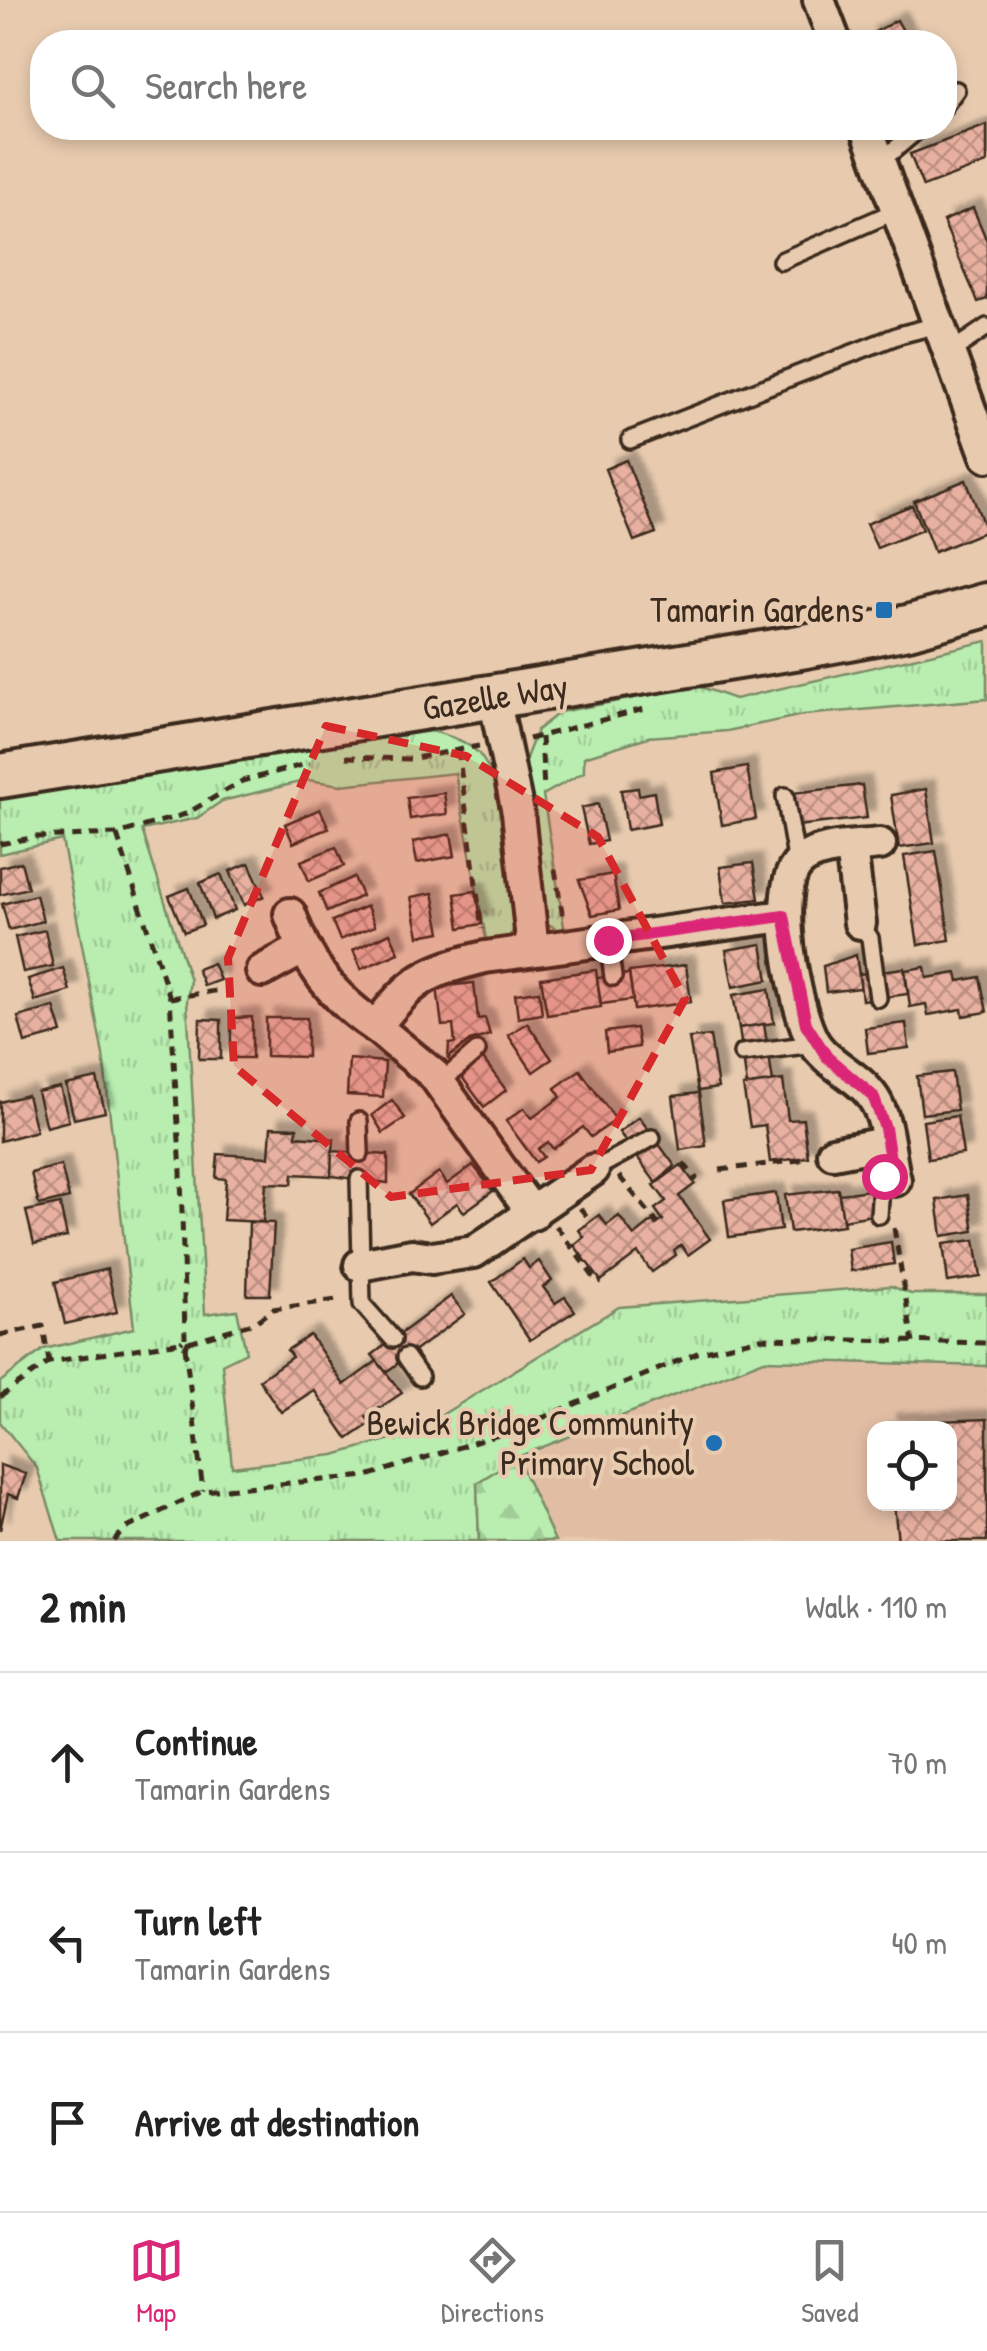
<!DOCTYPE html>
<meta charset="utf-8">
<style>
body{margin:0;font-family:"Patrick Hand",sans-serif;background:#f2f2f2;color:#222}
.controls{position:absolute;right:30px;bottom:30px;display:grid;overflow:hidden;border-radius:20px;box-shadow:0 5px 15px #0003}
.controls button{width:90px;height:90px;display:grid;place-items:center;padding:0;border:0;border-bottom:2px solid #e0e0e0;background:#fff;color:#222;font:50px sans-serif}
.stop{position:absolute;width:30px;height:30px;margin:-22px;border:8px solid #db2777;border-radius:50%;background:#fff}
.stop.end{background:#db2777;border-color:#fff;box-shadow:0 2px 10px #0008}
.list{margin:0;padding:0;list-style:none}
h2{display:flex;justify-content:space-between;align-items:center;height:130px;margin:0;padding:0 40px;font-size:42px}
h2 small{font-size:32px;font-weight:400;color:#767676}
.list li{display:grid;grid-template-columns:65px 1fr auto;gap:30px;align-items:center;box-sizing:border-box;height:180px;padding:0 40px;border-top:2px solid #e0e0e0}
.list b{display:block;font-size:38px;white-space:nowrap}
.list p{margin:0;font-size:32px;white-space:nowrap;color:#767676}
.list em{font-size:32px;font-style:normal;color:#767676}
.icon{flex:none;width:55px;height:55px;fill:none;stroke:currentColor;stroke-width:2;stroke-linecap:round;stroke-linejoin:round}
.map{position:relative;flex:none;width:987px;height:1541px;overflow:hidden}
.search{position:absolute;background:#fff;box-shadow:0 5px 15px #0003;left:30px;right:30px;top:30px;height:110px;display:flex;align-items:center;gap:25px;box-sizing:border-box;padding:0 35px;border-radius:40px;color:#767676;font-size:38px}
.sheet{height:670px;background:#fff}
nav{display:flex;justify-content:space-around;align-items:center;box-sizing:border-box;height:140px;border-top:2px solid #e0e0e0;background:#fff;font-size:28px;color:#767676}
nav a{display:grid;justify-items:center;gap:5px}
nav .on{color:#db2777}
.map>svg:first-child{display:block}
</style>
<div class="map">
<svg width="987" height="1541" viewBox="0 0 987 1541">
<defs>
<pattern id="grass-tufts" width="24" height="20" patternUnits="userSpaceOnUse" patternTransform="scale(2.5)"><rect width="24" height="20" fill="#b9eeb0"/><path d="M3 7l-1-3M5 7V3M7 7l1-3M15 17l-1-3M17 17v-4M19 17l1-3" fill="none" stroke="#a0cc97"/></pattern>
<pattern id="forest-firs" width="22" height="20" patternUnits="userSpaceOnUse" patternTransform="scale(2.5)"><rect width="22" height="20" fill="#b9eeb0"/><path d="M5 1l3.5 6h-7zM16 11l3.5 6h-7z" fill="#a0cc97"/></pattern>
<pattern id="building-cross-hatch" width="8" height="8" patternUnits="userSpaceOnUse" patternTransform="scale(2.5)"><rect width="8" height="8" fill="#e8b0a0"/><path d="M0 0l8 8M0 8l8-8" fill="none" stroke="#bd8f82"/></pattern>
<filter id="shadow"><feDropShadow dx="9" dy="-9" stdDeviation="2.5" flood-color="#0004"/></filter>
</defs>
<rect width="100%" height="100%" fill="#e8cbaf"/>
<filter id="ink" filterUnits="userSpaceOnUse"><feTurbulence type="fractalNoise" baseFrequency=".01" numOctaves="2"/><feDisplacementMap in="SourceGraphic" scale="20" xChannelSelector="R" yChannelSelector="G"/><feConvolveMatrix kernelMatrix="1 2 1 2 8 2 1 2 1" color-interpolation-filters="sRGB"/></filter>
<g filter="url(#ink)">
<path fill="#e1bda4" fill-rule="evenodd" d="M764,1360L987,1366V1541H555L517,1457ZM874,1428H950V1504H874Z"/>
<g fill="url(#grass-tufts)" stroke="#7a8c67" stroke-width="2.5">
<polygon points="987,641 987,699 803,715 727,731 648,737 584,757 584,772 543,795 565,933 548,924 538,909 527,831 526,758 537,730 560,712 698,686 735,699"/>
<path d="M431,731C449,736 466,740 479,754C509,790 509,882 515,928L505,943L488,950L455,773L341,785L308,780L222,801L197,818L142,830L190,980L187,1001L205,1314L237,1310L246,1352L222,1364L232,1467L334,1455L412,1433L619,1307L891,1286L911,1294H987V1366L764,1360L517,1457L477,1483L479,1541H60L37,1468L0,1422V1382L44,1349L134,1328L103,1055L62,840L0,854V795Z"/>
</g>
<polygon fill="url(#forest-firs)" stroke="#7a8c67" stroke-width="2.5" points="517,1457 555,1541 479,1541 477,1483"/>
<g fill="url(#building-cross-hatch)" stroke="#3b2a1e" stroke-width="2.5" filter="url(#shadow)">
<polygon points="897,20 909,42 869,42 866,37"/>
<polygon points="987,125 987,163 923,187 910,154"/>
<polygon points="973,208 987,241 987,299 978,302 943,221"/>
<polygon points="626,460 656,533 634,541 605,469"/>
<polygon points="966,480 986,531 934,552 914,501"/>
<polygon points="912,505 922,530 877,548 866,524"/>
<polygon points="747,767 756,819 722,825 714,773"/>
<polygon points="862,785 867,818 796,826 792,793"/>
<polygon points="638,788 639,795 654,792 659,824 627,830 621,790"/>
<polygon points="926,789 934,843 899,848 891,795"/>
<polygon points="444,793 447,814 410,819 407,798"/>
<polygon points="598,804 606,841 589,844 581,808"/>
<polygon points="320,809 329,828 293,843 285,824"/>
<polygon points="451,834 455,856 417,863 413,842"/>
<polygon points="336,847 344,866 309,881 301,861"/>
<polygon points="936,851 950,940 918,945 904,856"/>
<polygon points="21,862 28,888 0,895 0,867"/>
<polygon points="249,863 264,896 244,905 230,871"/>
<polygon points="753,863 759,899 725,903 720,867"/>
<polygon points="221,874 235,910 213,919 200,883"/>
<polygon points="613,874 619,910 592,915 579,880"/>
<polygon points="354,877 362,896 327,912 319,893"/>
<polygon points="189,888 203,925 184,932 169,896"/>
<polygon points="476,891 482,924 460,928 455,894"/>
<polygon points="433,893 441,932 419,936 411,897"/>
<polygon points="36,895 43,921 9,930 2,904"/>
<polygon points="367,906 375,926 340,940 332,921"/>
<polygon points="45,930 53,966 23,972 15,937"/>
<polygon points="390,933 399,953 361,969 353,950"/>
<polygon points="762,944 768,980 733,987 726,950"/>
<polygon points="856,955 861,988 826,992 823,966"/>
<polygon points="213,963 220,980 204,986 197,969"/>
<polygon points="686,965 691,1002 634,1010 629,972"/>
<polygon points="925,967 927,978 957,973 959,981 980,977 987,1012 963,1016 962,1009 928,1015 926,1004 910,1007 905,970"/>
<polygon points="63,968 70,991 35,1001 28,979"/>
<polygon points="904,968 908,994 862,1000 859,974"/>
<polygon points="596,970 601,1007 547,1015 541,978"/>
<polygon points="629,974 633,1000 601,1004 597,978"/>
<polygon points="474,983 478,1019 485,1018 490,1035 470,1041 448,1058 449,1044 455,1043 453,1025 442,1026 437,987"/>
<polygon points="769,989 774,1023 739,1028 733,995"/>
<polygon points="539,991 542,1014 518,1018 515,994"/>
<polygon points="54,1007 62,1033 25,1043 18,1017"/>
<polygon points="252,1017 252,1058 231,1058 231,1018"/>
<polygon points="266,1018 307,1018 307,1057 266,1056"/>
<polygon points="200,1019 221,1020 221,1059 199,1059"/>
<polygon points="527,1023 552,1059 533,1072 508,1035"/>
<polygon points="906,1023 909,1048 868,1053 865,1028"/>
<polygon points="764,1024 773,1082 747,1086 739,1028"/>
<polygon points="636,1028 639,1047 607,1052 605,1032"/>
<polygon points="710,1036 718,1088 698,1091 689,1038"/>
<polygon points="470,1041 506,1090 484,1107 448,1058"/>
<polygon points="349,1059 385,1062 383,1097 347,1095"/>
<polygon points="580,1070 616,1120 591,1137 583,1127 553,1149 548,1142 538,1149 544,1157 536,1162 506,1121 524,1108 532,1118 561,1097 555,1088"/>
<polygon points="952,1072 957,1110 922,1114 917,1076"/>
<polygon points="97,1078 105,1112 74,1119 66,1085"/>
<polygon points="783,1080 788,1120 803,1119 808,1157 770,1162 765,1125 750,1127 743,1086"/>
<polygon points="60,1087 69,1121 46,1127 37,1092"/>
<polygon points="699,1093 706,1146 680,1150 673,1096"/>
<polygon points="27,1095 36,1131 0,1141 0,1102"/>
<polygon points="392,1100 405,1118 383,1133 372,1115"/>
<polygon points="957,1116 963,1154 928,1159 923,1121"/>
<polygon points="639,1117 675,1166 656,1183 619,1132"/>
<polygon points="271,1127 297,1128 296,1136 334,1139 331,1176 293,1174 292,1184 266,1183 263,1222 223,1220 226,1179 216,1178 218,1154 269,1157"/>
<polygon points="332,1151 388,1155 388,1183 331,1176"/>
<polygon points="61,1165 69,1198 39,1205 31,1173"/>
<polygon points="473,1165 493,1191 464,1212 457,1203 430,1223 409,1194 439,1172 447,1184"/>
<polygon points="681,1165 695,1184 679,1196 710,1239 688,1255 681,1245 674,1250 676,1255 652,1272 638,1253 601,1281 574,1245 584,1237 579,1230 599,1215 607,1225 619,1216 634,1236 653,1221 656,1225 663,1220 655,1209 666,1201 654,1185"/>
<polygon points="838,1189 844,1225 790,1232 785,1195"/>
<polygon points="870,1190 873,1215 843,1220 839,1194"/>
<polygon points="776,1193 781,1230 729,1237 724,1200"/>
<polygon points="968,1195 974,1231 942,1236 937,1200"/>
<polygon points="60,1204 67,1237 34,1244 26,1211"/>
<polygon points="249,1222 274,1223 270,1295 247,1295"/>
<polygon points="975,1240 981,1277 948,1282 943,1244"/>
<polygon points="891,1242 894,1264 851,1271 848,1249"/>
<polygon points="523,1259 529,1268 539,1261 552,1281 543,1287 555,1303 565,1297 575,1311 530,1340 491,1282"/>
<polygon points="107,1269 117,1312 65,1324 55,1282"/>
<polygon points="451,1296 465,1314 386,1372 372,1355"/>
<polygon points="310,1335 344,1385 377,1361 402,1393 366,1417 371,1423 348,1439 314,1390 281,1412 259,1380 292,1357 287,1350"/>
<polygon points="987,1419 987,1541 898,1541 894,1504 950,1504 950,1428 888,1428 888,1423"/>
<polygon points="0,1465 26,1474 18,1498 8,1494 0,1530"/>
</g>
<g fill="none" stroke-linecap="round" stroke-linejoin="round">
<defs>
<g id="lane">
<polyline points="944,106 956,90"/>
<polyline points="882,167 888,155 920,128"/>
<polyline points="781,261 898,210"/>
<polyline points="952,351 987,327"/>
<polyline points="630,440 899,335 941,324"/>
<polyline points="785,796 797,864"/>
<polyline points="860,923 870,938 878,998"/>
<polyline points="608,939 613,977"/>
<polyline points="742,1053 814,1044"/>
<polyline points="440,1083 477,1051"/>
<polyline points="359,1121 360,1153"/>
<polyline points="593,1170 652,1138"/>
<polyline points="359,1179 362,1304 393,1339"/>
<polyline points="879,1215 881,1186 889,1169"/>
<polyline points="406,1357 420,1377"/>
</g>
<g id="street">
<polyline points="819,0 835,42"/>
<polyline points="867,128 987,456"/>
<polyline points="494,697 518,813 533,949"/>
<path d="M880,844C856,847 817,845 799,863C771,890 795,1009 813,1041C827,1065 860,1076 874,1099C889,1122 888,1154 895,1180"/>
<polyline points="851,847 860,923"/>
<path d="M290,914C307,963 332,998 376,1027"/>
<polyline points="262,971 302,949"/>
<polyline points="833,1153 885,1143"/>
<path d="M533,1214L434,1075L376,1027C411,979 428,971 485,957L784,916"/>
<polyline points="360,1265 412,1255 432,1258 474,1252 593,1170"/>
</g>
<polyline id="secondary" points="0,776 800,647 908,627 987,605"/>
</defs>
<use href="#lane" stroke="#3b2a1e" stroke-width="22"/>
<use href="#street" stroke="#3b2a1e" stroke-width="38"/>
<use href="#secondary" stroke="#3b2a1e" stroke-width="50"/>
<g stroke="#3b2a1e" stroke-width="5" stroke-dasharray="10 8" stroke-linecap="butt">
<polyline points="541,737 544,789"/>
<polyline points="529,739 644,709"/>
<polyline points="458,750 482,929"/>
<polyline points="346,757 410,759 479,746"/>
<polyline points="117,835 170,998 181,1172 185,1338"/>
<polyline points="0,844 36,837 117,834 186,814 242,781 310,763"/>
<polyline points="555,869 563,918"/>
<polyline points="170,998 221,990"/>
<polyline points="683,1163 696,1178 693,1181"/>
<polyline points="720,1170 807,1159"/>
<polyline points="619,1176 658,1224"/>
<polyline points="580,1208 591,1221"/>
<polyline points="556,1226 598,1283 601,1281"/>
<polyline points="894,1228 913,1343"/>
<polyline points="0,1335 43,1326 49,1362"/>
<polyline points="189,1342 254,1323 273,1309 343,1299"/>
<polyline points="185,1347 203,1491"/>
<polyline points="0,1397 49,1362 181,1342 185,1347 189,1341 185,1338 181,1342"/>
<polyline points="114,1541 125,1529 203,1491 367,1476 511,1431 697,1353 760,1338 987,1343"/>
</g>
<use href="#lane" stroke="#e8cbaf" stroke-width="15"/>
<use href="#street" stroke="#e8cbaf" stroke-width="30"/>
<use href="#secondary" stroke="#e8cbaf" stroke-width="42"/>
</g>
</g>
<g fill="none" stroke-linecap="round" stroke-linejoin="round" filter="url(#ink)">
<polyline stroke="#db2777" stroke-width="12" points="608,940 784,916 806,1024 827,1057 873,1096 885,1128 891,1166 884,1176"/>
</g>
<path fill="#d62828" fill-opacity="0.2" stroke="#d62828" stroke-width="8" stroke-dasharray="20 12" stroke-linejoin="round" d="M326,726L466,756L598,837L685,999L591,1170L391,1197L234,1066L228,958Z"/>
<g fill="#1f6fb2" stroke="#e8cbaf" stroke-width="4">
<rect x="874" y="600" width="20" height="20" rx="5"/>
<circle cx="714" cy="1443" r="10"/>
</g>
<g text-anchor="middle" stroke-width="8" stroke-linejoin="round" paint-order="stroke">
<g font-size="35" fill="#3b2a1e" stroke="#e8cbaf" text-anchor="end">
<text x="864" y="622">Tamarin Gardens</text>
<text x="694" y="1435">Bewick Bridge Community<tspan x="694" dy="40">Primary School</tspan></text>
</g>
<g font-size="35" fill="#3b2a1e" stroke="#e8cbaf">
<text transform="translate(495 697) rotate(-9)" y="12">Gazelle Way</text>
</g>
</g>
</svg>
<div class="controls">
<button><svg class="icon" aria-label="locate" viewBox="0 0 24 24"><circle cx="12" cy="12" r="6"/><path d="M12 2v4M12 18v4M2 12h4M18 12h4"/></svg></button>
</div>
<div class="stop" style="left:884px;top:1176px"></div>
<div class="stop end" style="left:608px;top:940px"></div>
<div class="search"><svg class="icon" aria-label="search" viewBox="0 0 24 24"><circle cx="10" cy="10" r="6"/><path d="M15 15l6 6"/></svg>Search here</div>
</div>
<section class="sheet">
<h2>2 min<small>Walk · 110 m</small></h2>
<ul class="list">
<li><svg class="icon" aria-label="ahead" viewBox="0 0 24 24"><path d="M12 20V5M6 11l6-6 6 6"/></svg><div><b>Continue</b><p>Tamarin Gardens</p></div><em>70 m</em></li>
<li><svg class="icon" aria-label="left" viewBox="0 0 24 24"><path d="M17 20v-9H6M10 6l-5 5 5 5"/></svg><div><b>Turn left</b><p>Tamarin Gardens</p></div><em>40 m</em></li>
<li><svg class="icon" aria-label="arrive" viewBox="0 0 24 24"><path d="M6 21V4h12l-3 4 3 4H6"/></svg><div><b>Arrive at destination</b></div></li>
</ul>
</section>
<nav>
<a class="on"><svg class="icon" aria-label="map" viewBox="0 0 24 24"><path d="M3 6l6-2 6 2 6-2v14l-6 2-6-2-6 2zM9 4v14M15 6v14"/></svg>Map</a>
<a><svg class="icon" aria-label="directions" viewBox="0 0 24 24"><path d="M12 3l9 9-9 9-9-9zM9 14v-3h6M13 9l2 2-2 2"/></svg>Directions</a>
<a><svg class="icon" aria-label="saved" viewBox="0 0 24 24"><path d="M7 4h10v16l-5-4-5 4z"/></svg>Saved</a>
</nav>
